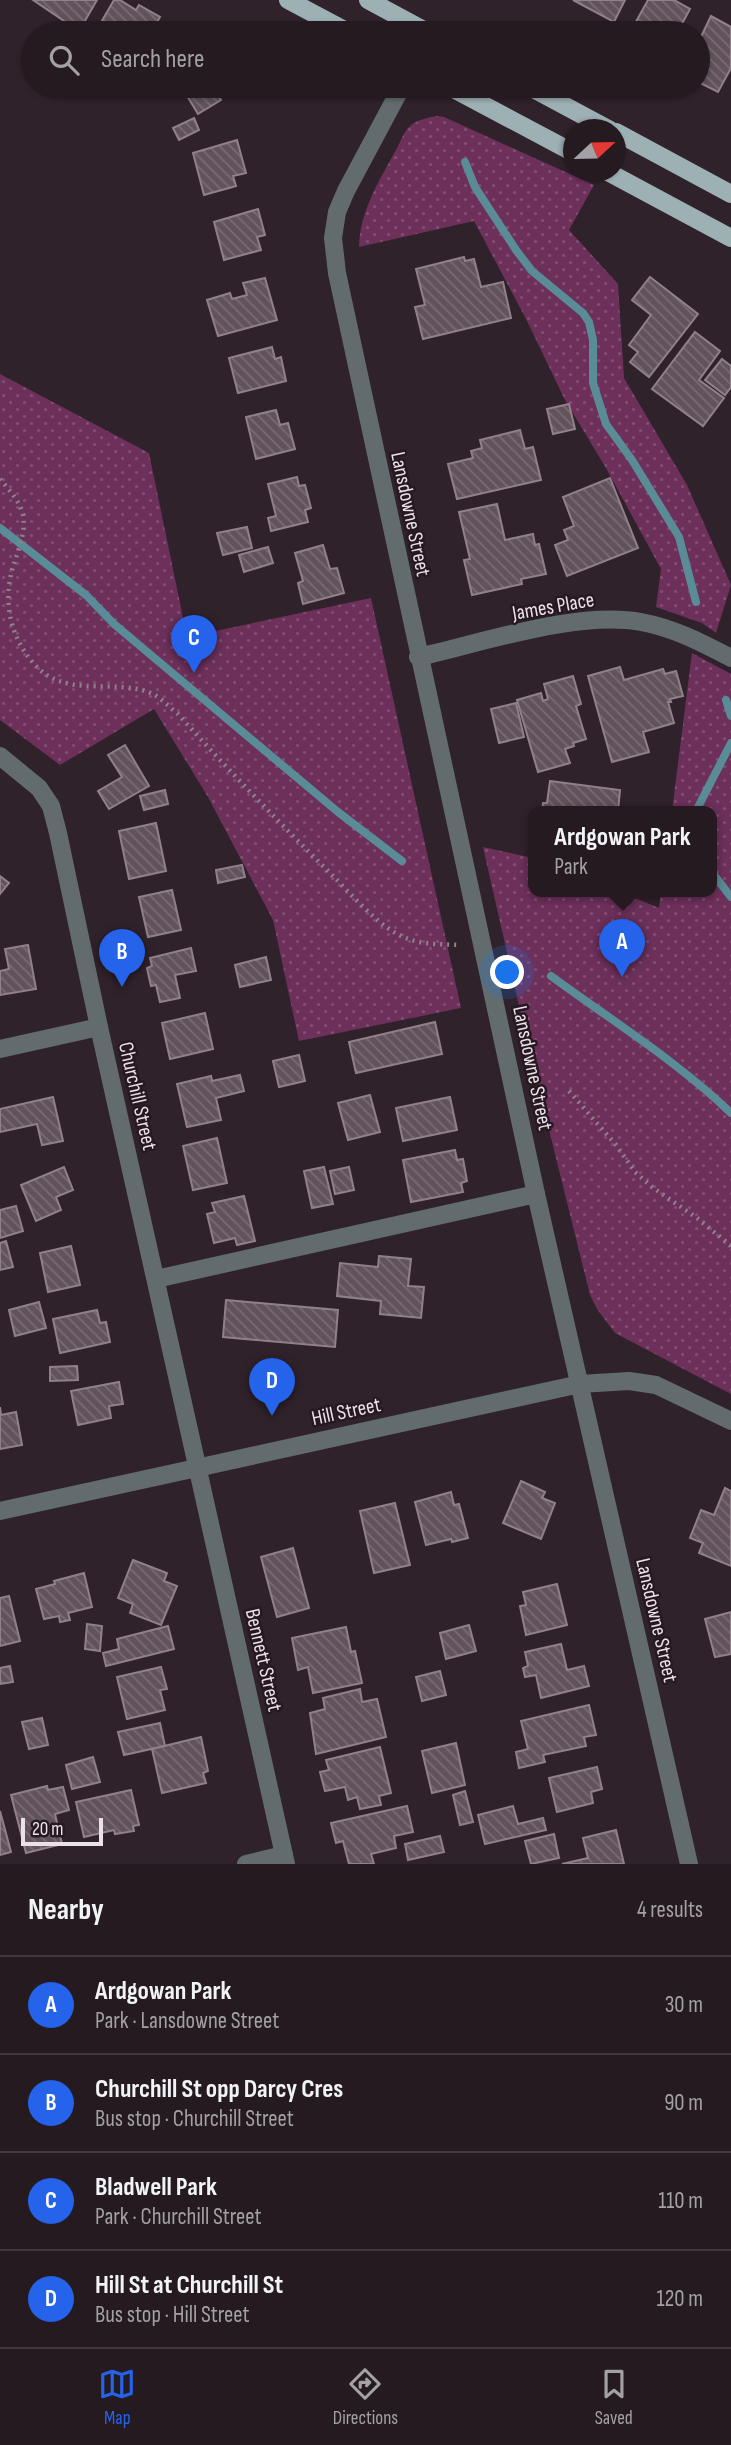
<!DOCTYPE html>
<meta charset="utf-8">
<style>
body{margin:0;font-family:"Sofia Sans Condensed",sans-serif;background:#2c2329;color:#f1f3f6}
.compass{position:absolute;left:563px;top:119px;width:63px;height:63px;border-radius:50%;background:#241a20;box-shadow:0 2px 5px #0004;rotate:68deg}
.scale{position:absolute;left:21px;bottom:18px;width:82px;box-sizing:border-box;padding-left:7px;border:4px solid #ebe2e8;border-top:0;font-size:19px;line-height:24px;white-space:nowrap;color:#ebe2e8;-webkit-text-stroke:5px #261921;paint-order:stroke}
.you{position:absolute;left:508px;top:973px;width:24px;height:24px;margin:-18px;border:5px solid #fff;border-radius:50%;background:#1a73e8;box-shadow:0 0 0 10px #1a73e833}
.badge{display:grid;place-items:center;width:46px;height:46px;border-radius:50%;background:#2563eb;color:#fff;font-size:23px;font-weight:700}
.pin{position:absolute;translate:-50% -58px;filter:drop-shadow(0 2px 4px #0008)}
.pin::after{content:'';position:absolute;top:37px;width:24px;height:21px;background:inherit;clip-path:polygon(0 0,100% 0,50% 100%)}
.popup{position:absolute;left:528px;top:806px;width:189px;height:91px;box-sizing:border-box;display:grid;place-content:center;border-radius:14px;background:#241a20;filter:drop-shadow(0 2px 5px #0005);font-size:23px;white-space:nowrap;color:#a3a1a5}
.popup b{font-size:26px;color:#f1f3f6}
.popup::after{content:'';position:absolute;left:50%;top:100%;margin-left:-14px;border:14px solid transparent;border-top-color:#241a20}
.list{margin:0;padding:0;list-style:none}
h2{display:flex;justify-content:space-between;align-items:center;height:91px;margin:0;padding:0 28px;font-size:30px}
h2 small{font-size:23px;font-weight:400;color:#a3a1a5}
.list li{display:grid;grid-template-columns:46px 1fr auto;gap:21px;align-items:center;box-sizing:border-box;height:98px;padding:0 28px;border-top:2px solid #41383e}
.list b{display:block;font-size:26px;white-space:nowrap}
.list p{margin:0;font-size:23px;white-space:nowrap;color:#a3a1a5}
.list em{font-size:23px;font-style:normal;color:#a3a1a5}
.icon{flex:none;width:38px;height:38px;fill:none;stroke:currentColor;stroke-width:2;stroke-linecap:round;stroke-linejoin:round}
.map{position:relative;flex:none;width:731px;height:1864px;overflow:hidden}
.search{position:absolute;background:#241a20;box-shadow:0 2px 5px #0004;left:21px;right:21px;top:21px;height:77px;display:flex;align-items:center;gap:18px;box-sizing:border-box;padding:0 24px;border-radius:38px;color:#a3a1a5;font-size:26px}
.sheet{height:483px;background:#241a20}
nav{display:flex;justify-content:space-around;align-items:center;box-sizing:border-box;height:98px;border-top:2px solid #41383e;background:#241a20;font-size:19px;color:#a3a1a5}
nav a{display:grid;justify-items:center;gap:4px}
nav .on{color:#2563eb}
.map>svg:first-child{display:block}
</style>
<div class="map">
<svg width="731" height="1864" viewBox="0 0 731 1864">
<defs>
<pattern id="park-dots" width="8" height="8" patternUnits="userSpaceOnUse" patternTransform="scale(1.75)"><rect width="8" height="8" fill="#6d305b"/><path d="M2 2h.1M6 6h.1" fill="none" stroke="#824e73" stroke-width="1.8" stroke-linecap="round"/></pattern>
<pattern id="building-back-hatch" width="6" height="6" patternUnits="userSpaceOnUse" patternTransform="scale(1.75)"><rect width="6" height="6" fill="#62525c"/><path d="M-1 5l2 2M0 0l6 6M5-1l2 2" fill="none" stroke="#796b73"/></pattern>
</defs>
<rect width="100%" height="100%" fill="#30222b"/>
<g fill="url(#park-dots)">
<path d="M436,116L444,117L594,185L569,230L618,284L624,378L687,485L731,585L716,633L702,623L656,607L661,569L606,468L565,400L526,319L474,221L359,247C360,211 379,181 396,150C400,143 404,131 410,126C416,120 428,118 436,116Z"/>
<polygon points="0,374 149,453 187,637 371,598 461,1008 299,1041 273,920 208,797 154,709 60,765 0,720"/>
<polygon points="692,653 731,674 731,1394 615,1333 597,1309 590,1295 528,1045 483,847 533,858 533,891 618,891 659,908 661,891 711,891 711,811 672,811"/>
</g>
<g fill="none" stroke-linecap="round" stroke-linejoin="round">
<g stroke="#598c97" stroke-width="8">
<polyline points="465,162 475,187 516,250 532,271 583,313 589,322 593,340 593,383 606,424 632,460 679,537 696,602"/>
<polyline points="0,528 86,595 114,624 338,812 402,861"/>
<polyline points="726,700 731,716"/>
<polyline points="696,811 731,743"/>
<polyline points="711,871 731,897"/>
<path d="M551,976C611,1020 677,1061 731,1113"/>
</g>
</g>
<g fill="url(#building-back-hatch)" stroke="#91808b" stroke-width="2">
<polygon points="33,0 97,0 79,31"/>
<polygon points="114,0 120,0 136,10 139,5 160,17 151,33 111,33 99,26"/>
<polygon points="573,0 625,0 614,22"/>
<polygon points="648,0 674,0 690,9 677,33 637,33 639,30 633,27"/>
<polygon points="711,16 731,27 731,68 718,92 698,82 698,59 700,54 698,53 698,43"/>
<polygon points="181,86 212,86 221,100 198,114"/>
<polygon points="194,118 199,130 179,140 173,128"/>
<polygon points="237,140 246,173 233,176 236,186 204,195 193,153"/>
<polygon points="258,209 265,235 257,237 261,250 224,260 214,222"/>
<polygon points="464,257 465,261 474,259 481,287 503,282 511,318 423,339 415,307 425,305 416,269"/>
<polygon points="650,277 698,314 649,377 630,362 638,352 629,345 651,315 632,300"/>
<polygon points="265,278 277,320 218,336 207,300 230,293 232,299 247,295 243,283"/>
<polygon points="695,332 720,351 699,380 724,398 703,426 652,389"/>
<polygon points="272,347 275,359 281,357 286,381 238,393 229,358"/>
<polygon points="722,359 731,366 731,387 725,395 705,380"/>
<polygon points="569,404 575,429 553,434 547,409"/>
<polygon points="276,410 280,425 288,423 295,449 256,459 246,417"/>
<polygon points="520,430 525,449 533,447 541,480 457,499 448,464 473,458 471,451 482,448 480,440"/>
<polygon points="297,477 299,486 305,485 311,508 305,510 308,522 271,531 268,518 276,516 268,484"/>
<polygon points="610,478 638,548 567,576 555,545 568,540 564,530 574,526 563,497"/>
<polygon points="497,504 505,540 533,534 535,545 539,544 546,574 521,579 522,584 472,595 464,560 470,559 459,512"/>
<polygon points="247,527 252,548 223,555 217,533"/>
<polygon points="323,545 330,569 337,568 344,593 303,604 298,583 303,581 295,553"/>
<polygon points="268,547 273,563 244,572 239,555"/>
<polygon points="620,667 624,680 663,669 665,674 676,671 683,696 670,699 671,702 668,702 674,723 643,732 649,752 612,762 588,676"/>
<polygon points="573,676 581,704 576,706 586,739 573,743 574,746 565,749 570,763 538,772 517,700 541,693 543,701 548,699 544,684"/>
<polygon points="516,703 524,737 499,743 491,709"/>
<polygon points="125,745 149,786 109,809 98,791 122,777 108,755"/>
<polygon points="550,781 620,790 618,811 542,811 543,803 547,803"/>
<polygon points="165,790 168,804 144,810 140,796"/>
<polygon points="156,823 166,871 129,879 119,831"/>
<polygon points="242,865 245,877 218,883 216,870"/>
<polygon points="0,876 9,883 0,894"/>
<polygon points="172,890 181,930 148,937 139,897"/>
<polygon points="28,945 36,989 0,995 0,971 9,969 5,949"/>
<polygon points="191,948 196,971 175,975 180,998 160,1002 156,985 151,986 147,968 152,966 150,958"/>
<polygon points="266,957 271,980 240,987 235,965"/>
<polygon points="205,1013 213,1049 170,1059 162,1023"/>
<polygon points="435,1022 442,1054 356,1073 349,1042"/>
<polygon points="299,1055 305,1081 279,1087 273,1061"/>
<polygon points="240,1075 244,1091 216,1098 221,1120 187,1127 177,1084 211,1076 212,1081"/>
<polygon points="370,1095 380,1132 348,1140 338,1103"/>
<polygon points="53,1097 63,1141 42,1145 37,1124 0,1132 0,1109"/>
<polygon points="450,1097 457,1130 403,1141 396,1108"/>
<polygon points="217,1138 227,1183 193,1190 183,1146"/>
<polygon points="455,1150 457,1160 463,1159 467,1181 461,1183 463,1192 411,1202 403,1160"/>
<polygon points="64,1167 73,1190 56,1197 61,1210 36,1221 21,1185"/>
<polygon points="324,1167 333,1204 312,1208 304,1171"/>
<polygon points="349,1167 354,1190 335,1194 330,1171"/>
<polygon points="244,1196 255,1241 237,1245 235,1238 214,1243 207,1214 215,1212 212,1203"/>
<polygon points="16,1206 23,1231 0,1238 0,1210"/>
<polygon points="6,1241 13,1267 0,1270 0,1243"/>
<polygon points="71,1246 80,1285 48,1292 40,1253"/>
<polygon points="379,1256 411,1259 408,1286 424,1287 421,1318 380,1314 381,1301 337,1296 340,1263 378,1267"/>
<polygon points="226,1300 338,1310 335,1347 223,1337"/>
<polygon points="39,1302 46,1328 15,1336 9,1310"/>
<polygon points="97,1310 100,1323 106,1322 110,1342 60,1353 53,1319"/>
<polygon points="77,1366 78,1380 50,1381 50,1367"/>
<polygon points="119,1382 123,1404 109,1406 111,1418 78,1425 71,1391"/>
<polygon points="0,1407 1,1415 16,1412 22,1445 0,1449"/>
<polygon points="521,1481 545,1492 542,1498 555,1503 541,1539 503,1523"/>
<polygon points="725,1488 731,1491 731,1566 699,1553 703,1543 690,1538 701,1510 714,1515"/>
<polygon points="451,1492 454,1505 459,1504 468,1538 452,1542 451,1539 426,1545 415,1502"/>
<polygon points="395,1503 410,1565 374,1573 360,1511"/>
<polygon points="293,1548 309,1608 277,1617 261,1557"/>
<polygon points="133,1560 167,1573 164,1581 177,1586 161,1625 130,1613 133,1604 118,1598"/>
<polygon points="84,1573 92,1607 68,1613 70,1620 60,1622 59,1616 44,1619 36,1589 55,1584 54,1581"/>
<polygon points="557,1584 567,1625 526,1635 520,1606 526,1605 523,1592"/>
<polygon points="9,1596 20,1641 0,1646 0,1598"/>
<polygon points="731,1612 731,1654 715,1657 705,1619"/>
<polygon points="87,1624 102,1626 100,1651 85,1649"/>
<polygon points="469,1625 476,1651 446,1659 440,1633"/>
<polygon points="168,1626 174,1649 106,1666 103,1653 119,1649 117,1639"/>
<polygon points="346,1627 351,1652 355,1651 362,1683 313,1693 308,1667 298,1670 292,1638"/>
<polygon points="561,1644 567,1670 584,1666 589,1686 541,1698 536,1675 525,1677 523,1668 528,1666 525,1652"/>
<polygon points="10,1666 13,1682 0,1684 0,1668"/>
<polygon points="161,1667 167,1689 160,1690 165,1710 127,1719 117,1677"/>
<polygon points="440,1671 446,1695 422,1701 416,1677"/>
<polygon points="360,1689 362,1702 377,1699 386,1737 316,1754 310,1713 325,1709 323,1698"/>
<polygon points="589,1705 596,1735 584,1737 586,1746 543,1755 545,1762 519,1768 516,1752 528,1749 521,1721"/>
<polygon points="42,1718 48,1745 29,1749 22,1722"/>
<polygon points="160,1723 165,1746 124,1755 118,1732"/>
<polygon points="201,1737 208,1771 203,1773 206,1783 162,1793 152,1749"/>
<polygon points="456,1743 465,1785 432,1793 422,1751"/>
<polygon points="380,1747 391,1793 379,1796 381,1805 360,1809 357,1797 348,1800 345,1787 325,1791 320,1772 329,1770 326,1760"/>
<polygon points="93,1757 100,1782 72,1789 66,1765"/>
<polygon points="597,1767 602,1789 591,1792 593,1803 557,1812 549,1778"/>
<polygon points="47,1786 48,1790 63,1787 69,1810 55,1814 62,1844 26,1853 11,1795"/>
<polygon points="131,1790 139,1825 133,1826 134,1831 115,1834 114,1830 84,1837 76,1802"/>
<polygon points="465,1791 473,1822 460,1825 453,1795"/>
<polygon points="407,1806 413,1832 394,1836 396,1848 371,1854 374,1864 349,1864 343,1841 336,1843 331,1823"/>
<polygon points="513,1806 518,1824 543,1818 546,1830 485,1844 478,1815"/>
<polygon points="0,1811 11,1852 0,1855"/>
<polygon points="616,1830 624,1864 562,1864 588,1858 583,1838"/>
<polygon points="554,1834 559,1858 531,1864 525,1841"/>
<polygon points="440,1836 444,1852 408,1860 405,1844"/>
</g>
<g fill="none" stroke-linecap="round" stroke-linejoin="round">
<g stroke="#8e838a" stroke-width="4.5" stroke-dasharray="2 5" stroke-linecap="butt">
<path d="M0,479C9,490 20,501 23,515C26,533 18,551 13,567C2,602 11,640 36,666C66,698 113,679 148,692C160,696 169,707 178,714C227,769 278,821 330,873C349,892 374,921 397,934C417,945 438,944 460,945"/>
<polyline points="569,1091 616,1145 635,1172 652,1187 697,1218 731,1246"/>
</g>
<g stroke="#626c6e" stroke-width="18">
<polyline points="402,86 346,191 337,212 333,238 337,273 536,1194 689,1864"/>
<path d="M418,657C482,643 578,610 641,622C674,628 702,643 731,658"/>
<polyline points="0,756 39,788 51,806 58,833 99,1027 286,1864"/>
<polyline points="0,1049 99,1027"/>
<polyline points="156,1279 536,1194"/>
<polyline points="0,1511 580,1384 629,1381 656,1385 731,1421"/>
<polyline points="246,1864 284,1855"/>
</g>
<g stroke="#9db0b4" stroke-width="18">
<polyline points="288,0 350,33"/>
<polyline points="368,0 429,33"/>
<polyline points="448,86 574,153"/>
<polyline points="528,86 610,130"/>
<polyline points="616,132 731,194"/>
<polyline points="608,172 731,238"/>
</g>
</g>
<g text-anchor="middle" stroke-width="5" stroke-linejoin="round" paint-order="stroke">
<g font-size="21" fill="#ebe2e8" stroke="#261921">
<text transform="translate(411 514) rotate(78)" y="7">Lansdowne Street</text>
<text transform="translate(553 606) rotate(-10)" y="7">James Place</text>
<text transform="translate(533 1068) rotate(78)" y="7">Lansdowne Street</text>
<text transform="translate(138 1096) rotate(77)" y="7">Churchill Street</text>
<text transform="translate(346 1411) rotate(-12)" y="7">Hill Street</text>
<text transform="translate(657 1620) rotate(77)" y="7">Lansdowne Street</text>
<text transform="translate(264 1660) rotate(77)" y="7">Bennett Street</text>
</g>
</g>
</svg>
<svg class="compass" viewBox="-18 -18 36 36"><path d="M0-13l5 13h-10z" fill="#e53935"/><path d="M0 13l5-13h-10z" fill="#a3a1a5"/></svg>
<div class="scale">20 m</div>
<div class="you"></div>
<div class="pin badge" style="left:622px;top:977px">A</div>
<div class="popup"><b>Ardgowan Park</b>Park</div>
<div class="pin badge" style="left:122px;top:987px">B</div>
<div class="pin badge" style="left:194px;top:673px">C</div>
<div class="pin badge" style="left:272px;top:1416px">D</div>
<div class="search"><svg class="icon" aria-label="search" viewBox="0 0 24 24"><circle cx="10" cy="10" r="6"/><path d="M15 15l6 6"/></svg>Search here</div>
</div>
<section class="sheet">
<h2>Nearby<small>4 results</small></h2>
<ul class="list">
<li><span class="badge">A</span><div><b>Ardgowan Park</b><p>Park · Lansdowne Street</p></div><em>30 m</em></li>
<li><span class="badge">B</span><div><b>Churchill St opp Darcy Cres</b><p>Bus stop · Churchill Street</p></div><em>90 m</em></li>
<li><span class="badge">C</span><div><b>Bladwell Park</b><p>Park · Churchill Street</p></div><em>110 m</em></li>
<li><span class="badge">D</span><div><b>Hill St at Churchill St</b><p>Bus stop · Hill Street</p></div><em>120 m</em></li>
</ul>
</section>
<nav>
<a class="on"><svg class="icon" aria-label="map" viewBox="0 0 24 24"><path d="M3 6l6-2 6 2 6-2v14l-6 2-6-2-6 2zM9 4v14M15 6v14"/></svg>Map</a>
<a><svg class="icon" aria-label="directions" viewBox="0 0 24 24"><path d="M12 3l9 9-9 9-9-9zM9 14v-3h6M13 9l2 2-2 2"/></svg>Directions</a>
<a><svg class="icon" aria-label="saved" viewBox="0 0 24 24"><path d="M7 4h10v16l-5-4-5 4z"/></svg>Saved</a>
</nav>
